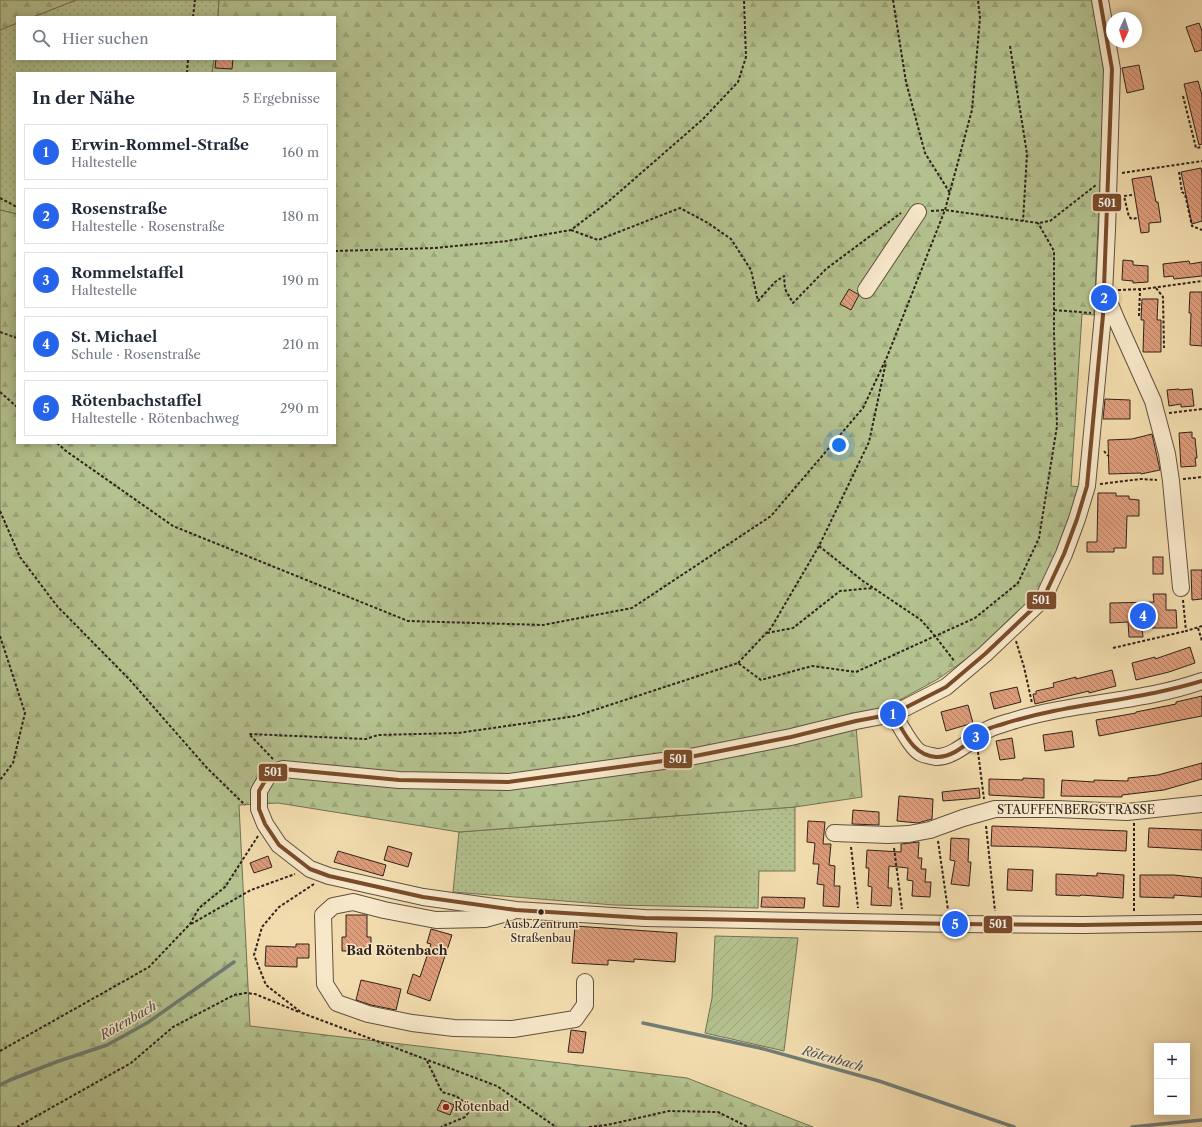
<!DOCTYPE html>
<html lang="de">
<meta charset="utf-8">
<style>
body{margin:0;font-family:"Libre Caslon Text",serif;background:#f2f2f3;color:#1f2937}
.controls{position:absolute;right:12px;bottom:12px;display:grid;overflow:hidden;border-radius:0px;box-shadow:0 2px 10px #0003}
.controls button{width:36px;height:36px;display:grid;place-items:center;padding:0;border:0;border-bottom:1px solid #e0e1e3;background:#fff;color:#1f2937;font:20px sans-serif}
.compass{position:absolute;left:1106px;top:12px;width:36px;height:36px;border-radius:50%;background:#fff;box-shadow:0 2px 10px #0003;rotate:184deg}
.you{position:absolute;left:839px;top:445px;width:14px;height:14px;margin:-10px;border:3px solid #fff;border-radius:50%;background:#1a73e8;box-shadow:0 0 0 6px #1a73e833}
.badge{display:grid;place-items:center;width:26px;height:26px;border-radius:50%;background:#2563eb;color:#fff;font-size:13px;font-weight:700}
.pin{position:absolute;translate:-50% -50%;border:2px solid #fff;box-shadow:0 1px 4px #0006}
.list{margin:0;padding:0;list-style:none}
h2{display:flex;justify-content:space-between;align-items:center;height:52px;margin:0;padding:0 16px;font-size:17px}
h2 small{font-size:13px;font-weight:400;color:#747a83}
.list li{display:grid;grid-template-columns:26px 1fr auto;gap:12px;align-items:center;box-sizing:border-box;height:56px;margin:0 8px 8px;padding:0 8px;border:1px solid #e0e1e3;border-radius:0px}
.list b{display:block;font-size:15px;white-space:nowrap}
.list p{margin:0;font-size:13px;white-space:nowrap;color:#747a83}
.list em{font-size:13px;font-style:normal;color:#747a83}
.icon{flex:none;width:22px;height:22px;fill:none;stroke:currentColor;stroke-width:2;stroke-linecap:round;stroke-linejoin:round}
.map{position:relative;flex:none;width:1202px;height:1127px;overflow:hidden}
.search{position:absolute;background:#fff;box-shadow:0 2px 10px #0003;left:16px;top:16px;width:320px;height:44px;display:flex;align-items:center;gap:10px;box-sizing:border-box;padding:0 14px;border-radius:0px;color:#747a83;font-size:15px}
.panel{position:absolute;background:#fff;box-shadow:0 2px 10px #0003;left:16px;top:72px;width:320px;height:372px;border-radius:0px}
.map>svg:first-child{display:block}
</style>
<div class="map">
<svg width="1202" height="1127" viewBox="0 0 1202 1127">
<defs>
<pattern id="grass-dots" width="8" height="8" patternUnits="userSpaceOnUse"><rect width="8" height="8" fill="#b4c28f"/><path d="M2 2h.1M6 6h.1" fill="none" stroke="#9ba67b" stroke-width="1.8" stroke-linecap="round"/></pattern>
<pattern id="forest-firs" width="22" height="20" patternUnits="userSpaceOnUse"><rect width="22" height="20" fill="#b4c28f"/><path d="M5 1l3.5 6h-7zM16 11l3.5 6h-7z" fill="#9ba67b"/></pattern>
<pattern id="garden-furrows" width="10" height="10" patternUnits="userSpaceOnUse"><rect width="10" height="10" fill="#b4c28f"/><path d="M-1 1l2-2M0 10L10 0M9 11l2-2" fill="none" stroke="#9ba67b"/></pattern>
<pattern id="building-back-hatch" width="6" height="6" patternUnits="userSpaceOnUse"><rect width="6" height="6" fill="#dd9c7a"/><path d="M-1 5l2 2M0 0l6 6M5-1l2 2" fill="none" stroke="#b47f63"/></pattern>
</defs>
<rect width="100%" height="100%" fill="#f2dcad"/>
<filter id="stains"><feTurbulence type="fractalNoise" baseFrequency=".005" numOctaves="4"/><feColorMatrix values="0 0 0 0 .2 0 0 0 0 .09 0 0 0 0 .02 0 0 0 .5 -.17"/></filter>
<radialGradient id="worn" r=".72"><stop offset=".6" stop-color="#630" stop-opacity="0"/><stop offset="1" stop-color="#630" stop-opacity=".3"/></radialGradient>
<g fill="url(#grass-dots)" stroke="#727255">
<polygon points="76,0 219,0 218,17 33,17"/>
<polygon points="17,23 17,59 214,59 212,73 17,73 17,214 0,210 0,30"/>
<polygon points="795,807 795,871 759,871 758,908 614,905 453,892 459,832"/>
</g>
<g fill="url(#forest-firs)" stroke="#727255">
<polygon points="0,0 76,0 33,17 17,17 17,23 0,30"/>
<polygon points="219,0 1092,0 1105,71 1094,315 1082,314 1071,486 1082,487 1060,552 1039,593 983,647 938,679 887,707 855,715 862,797 795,807 459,832 278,803 239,805 250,1026 687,1078 813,1127 0,1127 0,210 17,214 17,443 335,443 335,73 212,73 214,59 335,59 335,17 218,17"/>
</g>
<polygon fill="url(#garden-furrows)" stroke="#727255" points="715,936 798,938 784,1051 705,1033 712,998"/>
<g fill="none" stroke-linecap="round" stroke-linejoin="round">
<g stroke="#717d75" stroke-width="3.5">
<polyline points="643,1023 760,1048 879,1081 1014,1127"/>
<polyline points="0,1085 10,1080 56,1062 107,1045 147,1023 234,962"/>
<polyline points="1132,1127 1202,1120"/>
</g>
</g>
<g fill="url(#building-back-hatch)" stroke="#30221b">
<polygon points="1199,23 1202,31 1202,50 1195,52 1186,27"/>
<polygon points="216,59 233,59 232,69 215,68"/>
<polygon points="1139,65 1144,89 1127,93 1122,68"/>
<polygon points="1198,81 1202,95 1202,144 1199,145 1184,84"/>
<polygon points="1201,168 1202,174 1202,221 1192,224 1181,172"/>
<polygon points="1151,176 1156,202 1158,202 1161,222 1149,223 1149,232 1141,233 1132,179"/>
<polygon points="1123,260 1133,261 1133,265 1148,266 1148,282 1133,283 1133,281 1122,280"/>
<polygon points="1189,261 1190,264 1202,262 1202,276 1174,279 1173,276 1164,277 1163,264"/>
<polygon points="849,289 859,295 851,310 840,304"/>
<polygon points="1190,292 1202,292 1202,346 1190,345 1191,313 1189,313"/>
<polygon points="1142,299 1158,299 1157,320 1161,320 1161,352 1143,352 1144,320 1141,320"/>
<polygon points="1179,389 1179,390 1192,389 1194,406 1181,407 1181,404 1169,406 1167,390"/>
<polygon points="1105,399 1130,400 1130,419 1103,419"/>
<polygon points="1192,432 1192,438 1195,438 1197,458 1195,458 1196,466 1181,467 1179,433"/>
<polygon points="1152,434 1160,470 1141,474 1141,473 1109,474 1108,440 1132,439"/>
<polygon points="1098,493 1116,493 1116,496 1129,496 1129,499 1139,500 1139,516 1127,516 1126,548 1114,548 1114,552 1087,552 1087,542 1097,542"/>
<rect x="1153" y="557" width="10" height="17"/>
<polygon points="1191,570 1202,570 1202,599 1192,600"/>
<polygon points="1153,594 1166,594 1166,610 1176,610 1177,628 1142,628 1143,637 1129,637 1128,622 1110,623 1110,603 1154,602"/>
<polygon points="1190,647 1195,663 1169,672 1136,680 1132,663 1155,657 1155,659"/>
<polygon points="1112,670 1116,686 1089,693 1089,691 1035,704 1033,694 1036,694 1036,691 1054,687 1053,683 1076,677 1076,679"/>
<polygon points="1017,687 1021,702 994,709 990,693"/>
<polygon points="1202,696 1202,716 1099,736 1096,720 1136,713 1136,712 1176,704 1176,702"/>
<polygon points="968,705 973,723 946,731 941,712"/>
<polygon points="1072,731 1074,747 1045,751 1043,735"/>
<polygon points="1012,738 1015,758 1000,760 996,741"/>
<polygon points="1202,763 1202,779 1164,790 1122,795 1122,797 1061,796 1062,780 1094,782 1094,780 1128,781 1128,778 1158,775"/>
<polygon points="1023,778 1044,779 1044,798 989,795 989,779 1023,780"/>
<polygon points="979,788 980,798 943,801 942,792"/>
<polygon points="899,796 933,799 932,819 918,823 897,821"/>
<polygon points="853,810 879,812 879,825 852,824"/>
<polygon points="808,821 825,822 823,844 831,844 829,865 835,866 834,886 840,886 839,907 823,906 824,885 817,884 819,864 813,864 815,843 807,842"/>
<polygon points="992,826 1127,831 1126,851 1039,847 991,846"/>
<polygon points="1149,828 1202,830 1202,850 1148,847"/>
<polygon points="951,838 969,839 968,862 971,862 969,886 951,884 955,861 950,860"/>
<polygon points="919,842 918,858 922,858 921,869 926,869 925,882 931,882 930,897 912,896 913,881 907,880 908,868 889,866 888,888 892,888 891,906 871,905 872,887 868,886 869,868 866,868 867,850 901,852 901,844"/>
<polygon points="388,846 412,853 408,867 384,860"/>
<polygon points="338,851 386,865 383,876 334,862"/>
<polygon points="268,856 272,867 254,873 250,863"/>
<polygon points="1008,869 1033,870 1032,891 1007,890"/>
<polygon points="1097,873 1124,875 1123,898 1081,895 1080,896 1056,895 1056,874 1097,876"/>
<polygon points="1140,875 1174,875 1202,878 1202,897 1174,895 1174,898 1140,897"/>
<polygon points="762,897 805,898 804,908 761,907"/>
<polygon points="346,915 367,915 367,937 371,937 371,951 342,951 342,937 346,937"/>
<polygon points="575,926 677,933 675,962 634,959 634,962 608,960 608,965 572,963"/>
<polygon points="431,929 452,935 430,1001 407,993 413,974 420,977 431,944 427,943"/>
<polygon points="296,944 309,944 309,958 297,958 297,967 265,966 266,946 296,947"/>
<polygon points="361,980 401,989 396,1010 371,1005 356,1000"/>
<polygon points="571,1030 586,1032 583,1053 568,1052"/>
<polygon points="442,1100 454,1105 450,1115 437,1110"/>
</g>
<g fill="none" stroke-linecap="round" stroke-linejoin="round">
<defs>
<g id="minor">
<polyline points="1100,0 1112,69 1107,230 1103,315 1087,486 1077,519 1064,554 1043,599 985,654 946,687 893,714 856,721 791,737 685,758 508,782 399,780 283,769 269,774 259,791 259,809 265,824 279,845 310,869 329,876 423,897 516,910 645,918 955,924 1083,925 1202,923"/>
<polyline points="866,290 918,212"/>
<polyline points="1104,298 1109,302 1117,321 1153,401 1167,454 1171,481 1181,588"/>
<path d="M893,714C899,723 912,749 921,753C925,755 932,756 936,757C953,758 973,738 987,730C993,727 1002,724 1009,722C1072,702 1140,703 1202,681"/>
<polyline points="834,833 888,835 909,834 930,830 963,818 995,809 1056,809 1127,812 1202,804"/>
<polyline points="511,912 485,919 436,920 384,910 353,902 333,906 323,915 325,984 337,1003 368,1014 412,1023 454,1028 513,1029 575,1019 585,1005 585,982"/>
</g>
</defs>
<use href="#minor" stroke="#605040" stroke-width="18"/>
<g stroke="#30221b" stroke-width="2" stroke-dasharray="3 2" stroke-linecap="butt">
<polyline points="893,0 906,82 925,153 950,193"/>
<polyline points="193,17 195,0"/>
<polyline points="1010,46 1027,154 1023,221"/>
<polyline points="187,73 188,59"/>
<polyline points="1183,96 1196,148 1202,147"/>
<polyline points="1179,172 1182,192 1185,194 1192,226 1202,230"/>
<polyline points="1122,173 1202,161"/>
<polyline points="1132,195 1124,196 1129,217 1132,219 1137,218"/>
<polyline points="0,198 17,207"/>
<polyline points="931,211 945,210 1038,223 1050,221 1096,185"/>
<polyline points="571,230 598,240 680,208 708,223 731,239 751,270 758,301 775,282 784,276 785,289 793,303 826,269 901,213"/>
<polyline points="335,251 435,248 507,241 571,230 609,201 702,120 738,82 746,57 744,0"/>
<polyline points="1156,288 1163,297 1164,348"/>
<polyline points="1118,290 1144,289 1202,281"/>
<polyline points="1054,310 1091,313"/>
<polyline points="1139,316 1140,290"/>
<polyline points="0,332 17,338"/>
<polyline points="0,392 17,407"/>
<polyline points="1169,413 1202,409"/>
<polyline points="57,443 66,451 173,526 408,621 543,625 632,608 771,516 863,408 887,357 945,210 972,110 980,18 978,0"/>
<polyline points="1104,451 1108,456"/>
<polyline points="1183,479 1202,477"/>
<polyline points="1100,484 1141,479 1157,480"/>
<polyline points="0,511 20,557 57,606 129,679 207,768 245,805"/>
<polyline points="819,546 863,581 921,620 935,636 955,662"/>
<polyline points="1183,600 1186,631 1202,626"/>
<polyline points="1198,628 1202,641"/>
<polyline points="767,633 793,628 840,591 873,588"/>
<polyline points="0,636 25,713 13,763 0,780"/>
<polyline points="1016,641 1024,667 1032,703"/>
<polyline points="1113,648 1186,631"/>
<polyline points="738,663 771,628 819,546 869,442 886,362"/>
<polyline points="978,752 984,799"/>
<polyline points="273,759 249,734 366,739 378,735 458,733 576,716 738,663 761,680 812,666 856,672 975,618 1018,583 1039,538 1057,426 1054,334 1054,251 1038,223"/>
<polyline points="986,826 995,911"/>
<polyline points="938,841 948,910"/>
<polyline points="851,847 858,908"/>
<polyline points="894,848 902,909"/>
<polyline points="314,884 279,907 262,927 254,955 266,985 302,1013 497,1086 556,1127"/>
<polyline points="1134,911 1134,823"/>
<polyline points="191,924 251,890 295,874"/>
<polyline points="0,1051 149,967 190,924 199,908 225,887 258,836"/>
<path d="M427,1061L442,1092C455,1096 465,1097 468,1113L465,1117L441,1127"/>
<polyline points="17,1127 131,1063 173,1027 234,995 246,993 255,994 299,1012"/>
<polyline points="589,1127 607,1125 669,1111 718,1112 748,1127"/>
</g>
<use href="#minor" stroke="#f7e8ca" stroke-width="16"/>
<defs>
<g id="bus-1">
<polyline points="1100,0 1112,69 1103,315 1087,486 1077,519 1064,554 1043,599 985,654 946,687 893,714 856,721 791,737 685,758 508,782 399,780 283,769 269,774 259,791 259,809 265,824 279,845 310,869 329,876 423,897 516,910 645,918 955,924 1083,925 1202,923"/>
<path d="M893,714C904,731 912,755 936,757C955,758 971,739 986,730C991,727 997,726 1003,724C1068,703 1137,701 1202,681"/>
</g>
</defs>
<use href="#bus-1" stroke="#f7e8ca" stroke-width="7"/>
<use href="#bus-1" stroke="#7a4b2a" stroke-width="4"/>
</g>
<circle fill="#30221b" stroke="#f7e8ca" stroke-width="1.5" cx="541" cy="912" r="3.5"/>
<circle fill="#8f2418" stroke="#f7e8ca" stroke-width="1.5" cx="446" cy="1107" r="4"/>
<g text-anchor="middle" stroke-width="3" stroke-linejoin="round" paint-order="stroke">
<g font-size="11" fill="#30221b" stroke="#f7e8ca">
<text x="541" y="928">Ausb.Zentrum<tspan x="541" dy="14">Straßenbau</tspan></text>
</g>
<g font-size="12" fill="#30221b" stroke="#f7e8ca">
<text x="1076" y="814">STAUFFENBERGSTRASSE</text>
</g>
<g font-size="12" fill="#30221b" stroke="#f7e8ca" text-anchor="start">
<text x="454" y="1111">Rötenbad</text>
</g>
<g font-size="13" font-weight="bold" fill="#30221b" stroke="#f7e8ca">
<text x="397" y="955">Bad Rötenbach</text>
</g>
<g font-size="13" font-style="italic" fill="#505048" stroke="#f7e8ca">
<text transform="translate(128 1020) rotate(-30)" y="5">Rötenbach</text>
<text transform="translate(833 1058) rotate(16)" y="5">Rötenbach</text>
</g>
</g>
<g stroke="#f7e8ca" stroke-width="1.5">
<rect x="1092" y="193" width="30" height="19" rx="4" fill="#7a4b2a"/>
<rect x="1026" y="591" width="31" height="19" rx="4" fill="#7a4b2a"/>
<rect x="663" y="749" width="30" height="20" rx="4" fill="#7a4b2a"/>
<rect x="258" y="763" width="30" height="19" rx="4" fill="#7a4b2a"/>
<rect x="983" y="915" width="30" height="19" rx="4" fill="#7a4b2a"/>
</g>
<g font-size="11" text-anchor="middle" font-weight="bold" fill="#fff">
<text x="1107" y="207">501</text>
<text x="1041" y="604">501</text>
<text x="678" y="763">501</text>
<text x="273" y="776">501</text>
<text x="998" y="928">501</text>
</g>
<rect width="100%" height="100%" filter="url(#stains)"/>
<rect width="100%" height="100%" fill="url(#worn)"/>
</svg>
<div class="controls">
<button>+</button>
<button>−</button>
</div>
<svg class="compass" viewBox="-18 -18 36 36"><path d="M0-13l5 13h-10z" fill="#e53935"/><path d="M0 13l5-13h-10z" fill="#747a83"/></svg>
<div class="you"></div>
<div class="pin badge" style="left:893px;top:714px">1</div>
<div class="pin badge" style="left:1104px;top:298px">2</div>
<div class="pin badge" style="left:976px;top:737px">3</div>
<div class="pin badge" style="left:1143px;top:616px">4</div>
<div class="pin badge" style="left:955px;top:924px">5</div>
<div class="search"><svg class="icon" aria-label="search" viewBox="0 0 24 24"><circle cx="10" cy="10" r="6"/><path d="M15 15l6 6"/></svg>Hier suchen</div>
<section class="panel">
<h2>In der Nähe<small>5 Ergebnisse</small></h2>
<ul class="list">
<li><span class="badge">1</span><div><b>Erwin-Rommel-Straße</b><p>Haltestelle</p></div><em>160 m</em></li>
<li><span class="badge">2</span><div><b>Rosenstraße</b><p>Haltestelle · Rosenstraße</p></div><em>180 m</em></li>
<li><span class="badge">3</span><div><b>Rommelstaffel</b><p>Haltestelle</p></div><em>190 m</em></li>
<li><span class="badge">4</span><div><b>St. Michael</b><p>Schule · Rosenstraße</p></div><em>210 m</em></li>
<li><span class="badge">5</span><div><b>Rötenbachstaffel</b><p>Haltestelle · Rötenbachweg</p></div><em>290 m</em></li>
</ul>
</section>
</div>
